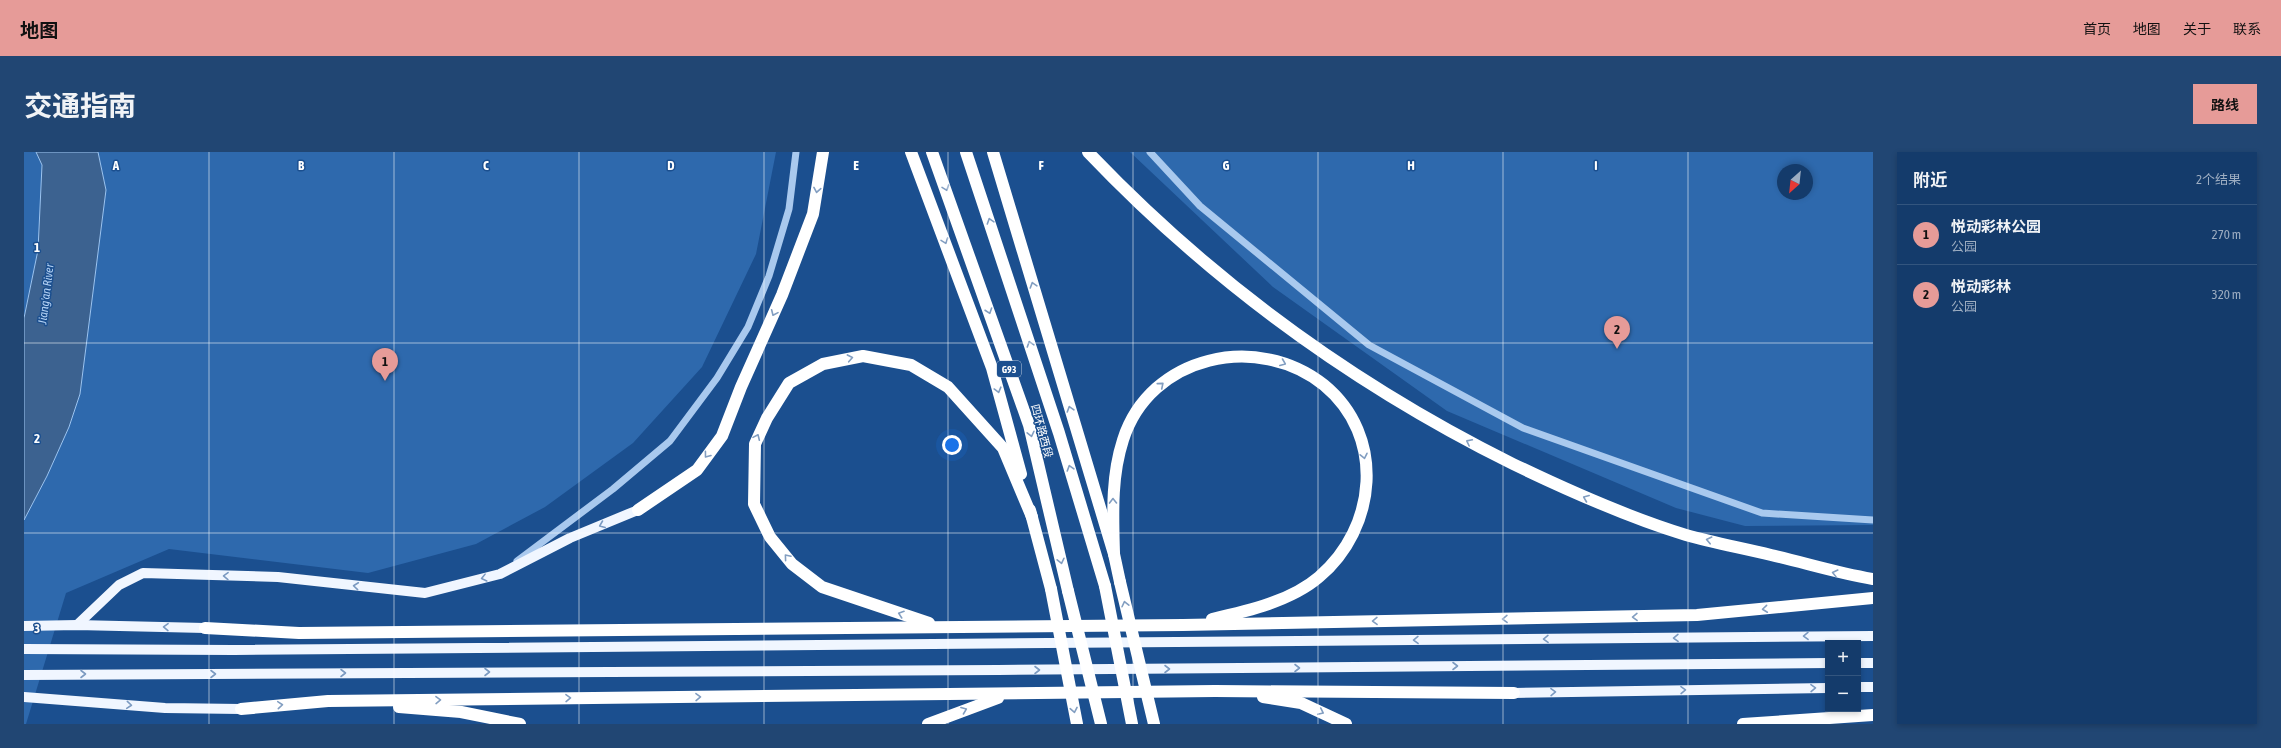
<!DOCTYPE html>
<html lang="zh">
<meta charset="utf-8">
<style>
body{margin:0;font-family:"Asap Condensed","Noto Sans SC",sans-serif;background:#214673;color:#f1f3f6}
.controls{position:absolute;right:12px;bottom:12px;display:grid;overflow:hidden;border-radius:0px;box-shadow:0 2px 6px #0003}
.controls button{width:36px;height:36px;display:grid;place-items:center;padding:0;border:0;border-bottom:1px solid #33557e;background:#143b6b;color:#f1f3f6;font:20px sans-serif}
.compass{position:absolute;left:1753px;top:12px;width:36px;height:36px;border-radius:50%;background:#143b6b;box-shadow:0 2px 6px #0003;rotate:207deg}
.you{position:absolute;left:928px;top:293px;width:14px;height:14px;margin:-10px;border:3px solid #fff;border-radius:50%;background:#1a73e8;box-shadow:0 0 0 6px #1a73e833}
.badge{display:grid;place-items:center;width:26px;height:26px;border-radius:50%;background:#e69b98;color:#111;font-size:13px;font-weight:700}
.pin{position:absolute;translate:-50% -33px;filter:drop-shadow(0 1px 2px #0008)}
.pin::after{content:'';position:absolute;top:21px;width:14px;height:12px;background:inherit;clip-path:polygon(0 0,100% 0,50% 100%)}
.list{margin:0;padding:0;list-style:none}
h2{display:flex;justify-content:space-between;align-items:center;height:52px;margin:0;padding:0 16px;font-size:17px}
h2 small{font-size:13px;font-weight:400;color:#9dadc1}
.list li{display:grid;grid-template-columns:26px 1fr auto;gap:12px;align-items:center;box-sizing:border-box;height:60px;padding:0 16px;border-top:1px solid #33557e}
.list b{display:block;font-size:15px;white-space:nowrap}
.list p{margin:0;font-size:13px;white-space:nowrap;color:#9dadc1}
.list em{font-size:13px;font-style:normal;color:#9dadc1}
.map{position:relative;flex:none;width:1849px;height:572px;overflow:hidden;border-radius:0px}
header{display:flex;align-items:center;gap:24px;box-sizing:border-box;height:56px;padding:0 20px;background:#e69b98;color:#111}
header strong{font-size:19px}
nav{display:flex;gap:22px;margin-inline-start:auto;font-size:14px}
.intro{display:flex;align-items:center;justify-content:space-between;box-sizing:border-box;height:96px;padding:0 24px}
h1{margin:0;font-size:28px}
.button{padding:10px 18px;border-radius:0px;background:#e69b98;color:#111;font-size:14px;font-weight:700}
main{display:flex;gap:24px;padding:0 24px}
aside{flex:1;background:#143b6b;border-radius:0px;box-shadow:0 2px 6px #0003}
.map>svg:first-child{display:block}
</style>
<header>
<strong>地图</strong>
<nav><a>首页</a><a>地图</a><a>关于</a><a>联系</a></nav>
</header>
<div class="intro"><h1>交通指南</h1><a class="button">路线</a></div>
<main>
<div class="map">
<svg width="1849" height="572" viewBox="0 0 1849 572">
<rect width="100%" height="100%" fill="#1b4f8f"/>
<g fill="#2e69ad" fill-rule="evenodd">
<polygon points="0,0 12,0 18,13 14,98 0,165"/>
<polygon points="74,0 752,0 732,102 678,215 609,291 521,355 452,392 344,421 145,397 42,441 2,572 0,572 0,368 23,324 56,242 82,38"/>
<path d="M1106,0H1849V373L1721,374L1652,356L1423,259L1249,135ZM1759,18H1783V42H1759Z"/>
</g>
<polygon fill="#3c6290" stroke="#9cc4f0" points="12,0 74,0 82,38 56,242 45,275 23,324 0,368 0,166 14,98 18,13"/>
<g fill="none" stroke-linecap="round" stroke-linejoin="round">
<g stroke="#a9c9ee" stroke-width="7">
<polyline points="1126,0 1176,54 1345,193 1499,276 1738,361 1849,368"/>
<polyline points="493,409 589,337 646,289 693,226 724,175 745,124 765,57 772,0"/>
</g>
<g stroke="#f0f6ff" stroke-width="10">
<polyline points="53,473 95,433 119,421 254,425 401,441 476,422 546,386 614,358"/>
<polyline points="0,474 53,473 181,476"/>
<polyline points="0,497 210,498 1849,484"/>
<polyline points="1834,511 1849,511"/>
<polyline points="0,523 974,518 1804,511"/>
<polyline points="1834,535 1849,535"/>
<polyline points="1490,541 1804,536"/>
<polyline points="0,545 141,556 217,557"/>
</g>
<g stroke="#fff" stroke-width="12">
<polyline points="887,0 968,216 997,322"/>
<polyline points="908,0 1005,273 1044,439"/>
<polyline points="942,0 1035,281 1081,434"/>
<polyline points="969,0 1090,402 1096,430"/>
<path d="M1064,0C1186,128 1330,233 1489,312C1545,339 1603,365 1662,383C1690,391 1719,396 1747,403C1782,411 1813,421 1849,427"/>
<polyline points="614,358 673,318 698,284 717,235 758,143 789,62 799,0"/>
<polyline points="1006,358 1027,437"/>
<path d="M1090,402C1089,363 1087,325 1099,288C1126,203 1234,180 1300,233C1362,284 1353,376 1295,425C1267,449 1224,459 1188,467"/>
<polyline points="905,471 798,435 768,412 746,385 730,352 731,292 743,266 765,231 799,212 839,204 887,213 924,235 979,296 1008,365"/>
<polyline points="181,476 275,481 1159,473 1673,463 1849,446"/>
<polyline points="1239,545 1277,551 1322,572"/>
<polyline points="375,555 437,560 496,572"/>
<polyline points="217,557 304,549 1191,539 1490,541"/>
<polyline points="904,572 974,546"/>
<polyline points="1719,572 1849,563"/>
</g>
<g stroke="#fff" stroke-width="12">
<polyline points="1096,430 1130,572"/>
<polyline points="1081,434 1108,572"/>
<polyline points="1027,437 1053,572"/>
<polyline points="1044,439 1077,572"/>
</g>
</g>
<defs><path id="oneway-chevron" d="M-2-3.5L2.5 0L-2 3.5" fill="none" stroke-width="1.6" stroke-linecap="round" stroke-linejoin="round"/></defs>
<g stroke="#829ec1">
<use href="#oneway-chevron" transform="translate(922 36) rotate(70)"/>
<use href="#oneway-chevron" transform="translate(793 38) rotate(100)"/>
<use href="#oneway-chevron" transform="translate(966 69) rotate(-108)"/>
<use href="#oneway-chevron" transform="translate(921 89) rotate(70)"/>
<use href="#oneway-chevron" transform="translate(1009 133) rotate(-107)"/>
<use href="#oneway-chevron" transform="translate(965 159) rotate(71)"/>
<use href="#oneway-chevron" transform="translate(750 161) rotate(114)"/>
<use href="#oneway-chevron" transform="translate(1006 192) rotate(-108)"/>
<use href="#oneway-chevron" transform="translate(826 206) rotate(-11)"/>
<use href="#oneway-chevron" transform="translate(1259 211) rotate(22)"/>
<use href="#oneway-chevron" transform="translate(1137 233) rotate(-40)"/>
<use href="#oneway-chevron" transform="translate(974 238) rotate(75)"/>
<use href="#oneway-chevron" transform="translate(1046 257) rotate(-107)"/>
<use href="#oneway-chevron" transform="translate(1007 282) rotate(77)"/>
<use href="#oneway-chevron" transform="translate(733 285) rotate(-66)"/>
<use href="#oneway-chevron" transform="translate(1445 290) rotate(-153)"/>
<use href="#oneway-chevron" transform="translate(683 303) rotate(127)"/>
<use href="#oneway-chevron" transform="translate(1340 304) rotate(78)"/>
<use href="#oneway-chevron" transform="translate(1046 316) rotate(-107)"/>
<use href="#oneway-chevron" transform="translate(1562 346) rotate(-158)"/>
<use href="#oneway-chevron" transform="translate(1089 349) rotate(-91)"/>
<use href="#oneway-chevron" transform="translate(1685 388) rotate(-167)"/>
<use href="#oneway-chevron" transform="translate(763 405) rotate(-130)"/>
<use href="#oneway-chevron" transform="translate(1037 409) rotate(77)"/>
<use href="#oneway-chevron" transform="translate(1811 421) rotate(-166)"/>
<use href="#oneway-chevron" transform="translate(1101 452) rotate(-103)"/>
<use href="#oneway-chevron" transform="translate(1741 457) rotate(174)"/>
<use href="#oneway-chevron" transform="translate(877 462) rotate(-161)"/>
<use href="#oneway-chevron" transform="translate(1611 465) rotate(179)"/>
<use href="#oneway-chevron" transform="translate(1481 467) rotate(179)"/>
<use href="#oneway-chevron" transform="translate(1351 469) rotate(179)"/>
<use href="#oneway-chevron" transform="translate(674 545) rotate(-1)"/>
<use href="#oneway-chevron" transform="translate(544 546) rotate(-1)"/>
<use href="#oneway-chevron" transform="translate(414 548) rotate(-1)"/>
<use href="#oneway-chevron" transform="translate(256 553) rotate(-5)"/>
<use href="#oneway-chevron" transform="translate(940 558) rotate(-21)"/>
<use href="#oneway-chevron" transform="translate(1050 558) rotate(79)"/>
<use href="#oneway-chevron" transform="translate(1297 560) rotate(25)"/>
</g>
<g stroke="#7b9ac1">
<use href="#oneway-chevron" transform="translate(578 373) rotate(158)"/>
<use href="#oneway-chevron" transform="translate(202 424) rotate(-179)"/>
<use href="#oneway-chevron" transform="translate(460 426) rotate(166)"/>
<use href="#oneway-chevron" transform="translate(332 434) rotate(-174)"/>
<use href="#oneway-chevron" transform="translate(142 475) rotate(-179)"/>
<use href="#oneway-chevron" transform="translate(1782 484) rotate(179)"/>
<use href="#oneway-chevron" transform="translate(1652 486) rotate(179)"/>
<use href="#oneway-chevron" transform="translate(1522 487) rotate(179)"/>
<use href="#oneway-chevron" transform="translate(1392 488) rotate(179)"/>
<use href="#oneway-chevron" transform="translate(1431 514)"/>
<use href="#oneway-chevron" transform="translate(1273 516)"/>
<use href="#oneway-chevron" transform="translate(1143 517)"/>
<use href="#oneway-chevron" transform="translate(1013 518)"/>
<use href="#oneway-chevron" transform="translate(463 520)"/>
<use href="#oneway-chevron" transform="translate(319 521)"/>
<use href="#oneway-chevron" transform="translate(59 522)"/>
<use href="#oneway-chevron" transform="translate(189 522)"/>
<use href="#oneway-chevron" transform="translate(1789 536) rotate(-1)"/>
<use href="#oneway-chevron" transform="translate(1659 538) rotate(-1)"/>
<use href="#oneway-chevron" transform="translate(1529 540) rotate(-1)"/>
<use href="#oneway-chevron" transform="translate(105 553) rotate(5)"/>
</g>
<path fill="none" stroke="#fff" stroke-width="1" stroke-opacity="0.55" d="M185,0V572M370,0V572M555,0V572M740,0V572M924,0V572M1109,0V572M1294,0V572M1479,0V572M1664,0V572M0,191H1849M0,381H1849"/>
<g text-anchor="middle" stroke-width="3" stroke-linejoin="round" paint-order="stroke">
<rect fill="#1b4f8f" stroke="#bbcadd" stroke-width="1" x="973" y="209" width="24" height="16" rx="3"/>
<g font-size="10" font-weight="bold" fill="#fff">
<text x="985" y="221">G93</text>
</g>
<g font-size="11" fill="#fff" stroke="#1b4f8f">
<text transform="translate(1018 279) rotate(75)" y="4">四环路西段</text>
</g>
<g font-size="12" font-style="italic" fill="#b5d3f5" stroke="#1b4f8f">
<text transform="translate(22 142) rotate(-83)" y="4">Jiang'an River</text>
</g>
</g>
<g font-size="13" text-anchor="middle" font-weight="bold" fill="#fff" stroke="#1b4f8f" stroke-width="3" stroke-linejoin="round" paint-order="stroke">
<text x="92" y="18">A</text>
<text x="277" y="18">B</text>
<text x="462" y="18">C</text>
<text x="647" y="18">D</text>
<text x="832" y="18">E</text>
<text x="1017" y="18">F</text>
<text x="1202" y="18">G</text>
<text x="1387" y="18">H</text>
<text x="1572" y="18">I</text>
<text x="13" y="100">1</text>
<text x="13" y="291">2</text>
<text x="13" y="481">3</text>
</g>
</svg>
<div class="controls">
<button>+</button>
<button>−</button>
</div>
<svg class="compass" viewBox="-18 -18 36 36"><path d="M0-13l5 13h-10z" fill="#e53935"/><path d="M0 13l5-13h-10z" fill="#9dadc1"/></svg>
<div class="you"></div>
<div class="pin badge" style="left:361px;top:229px">1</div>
<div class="pin badge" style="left:1593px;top:197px">2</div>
</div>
<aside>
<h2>附近<small>2个结果</small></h2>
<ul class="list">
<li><span class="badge">1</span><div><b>悦动彩林公园</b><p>公园</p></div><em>270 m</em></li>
<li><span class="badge">2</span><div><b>悦动彩林</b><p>公园</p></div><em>320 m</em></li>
</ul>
</aside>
</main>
